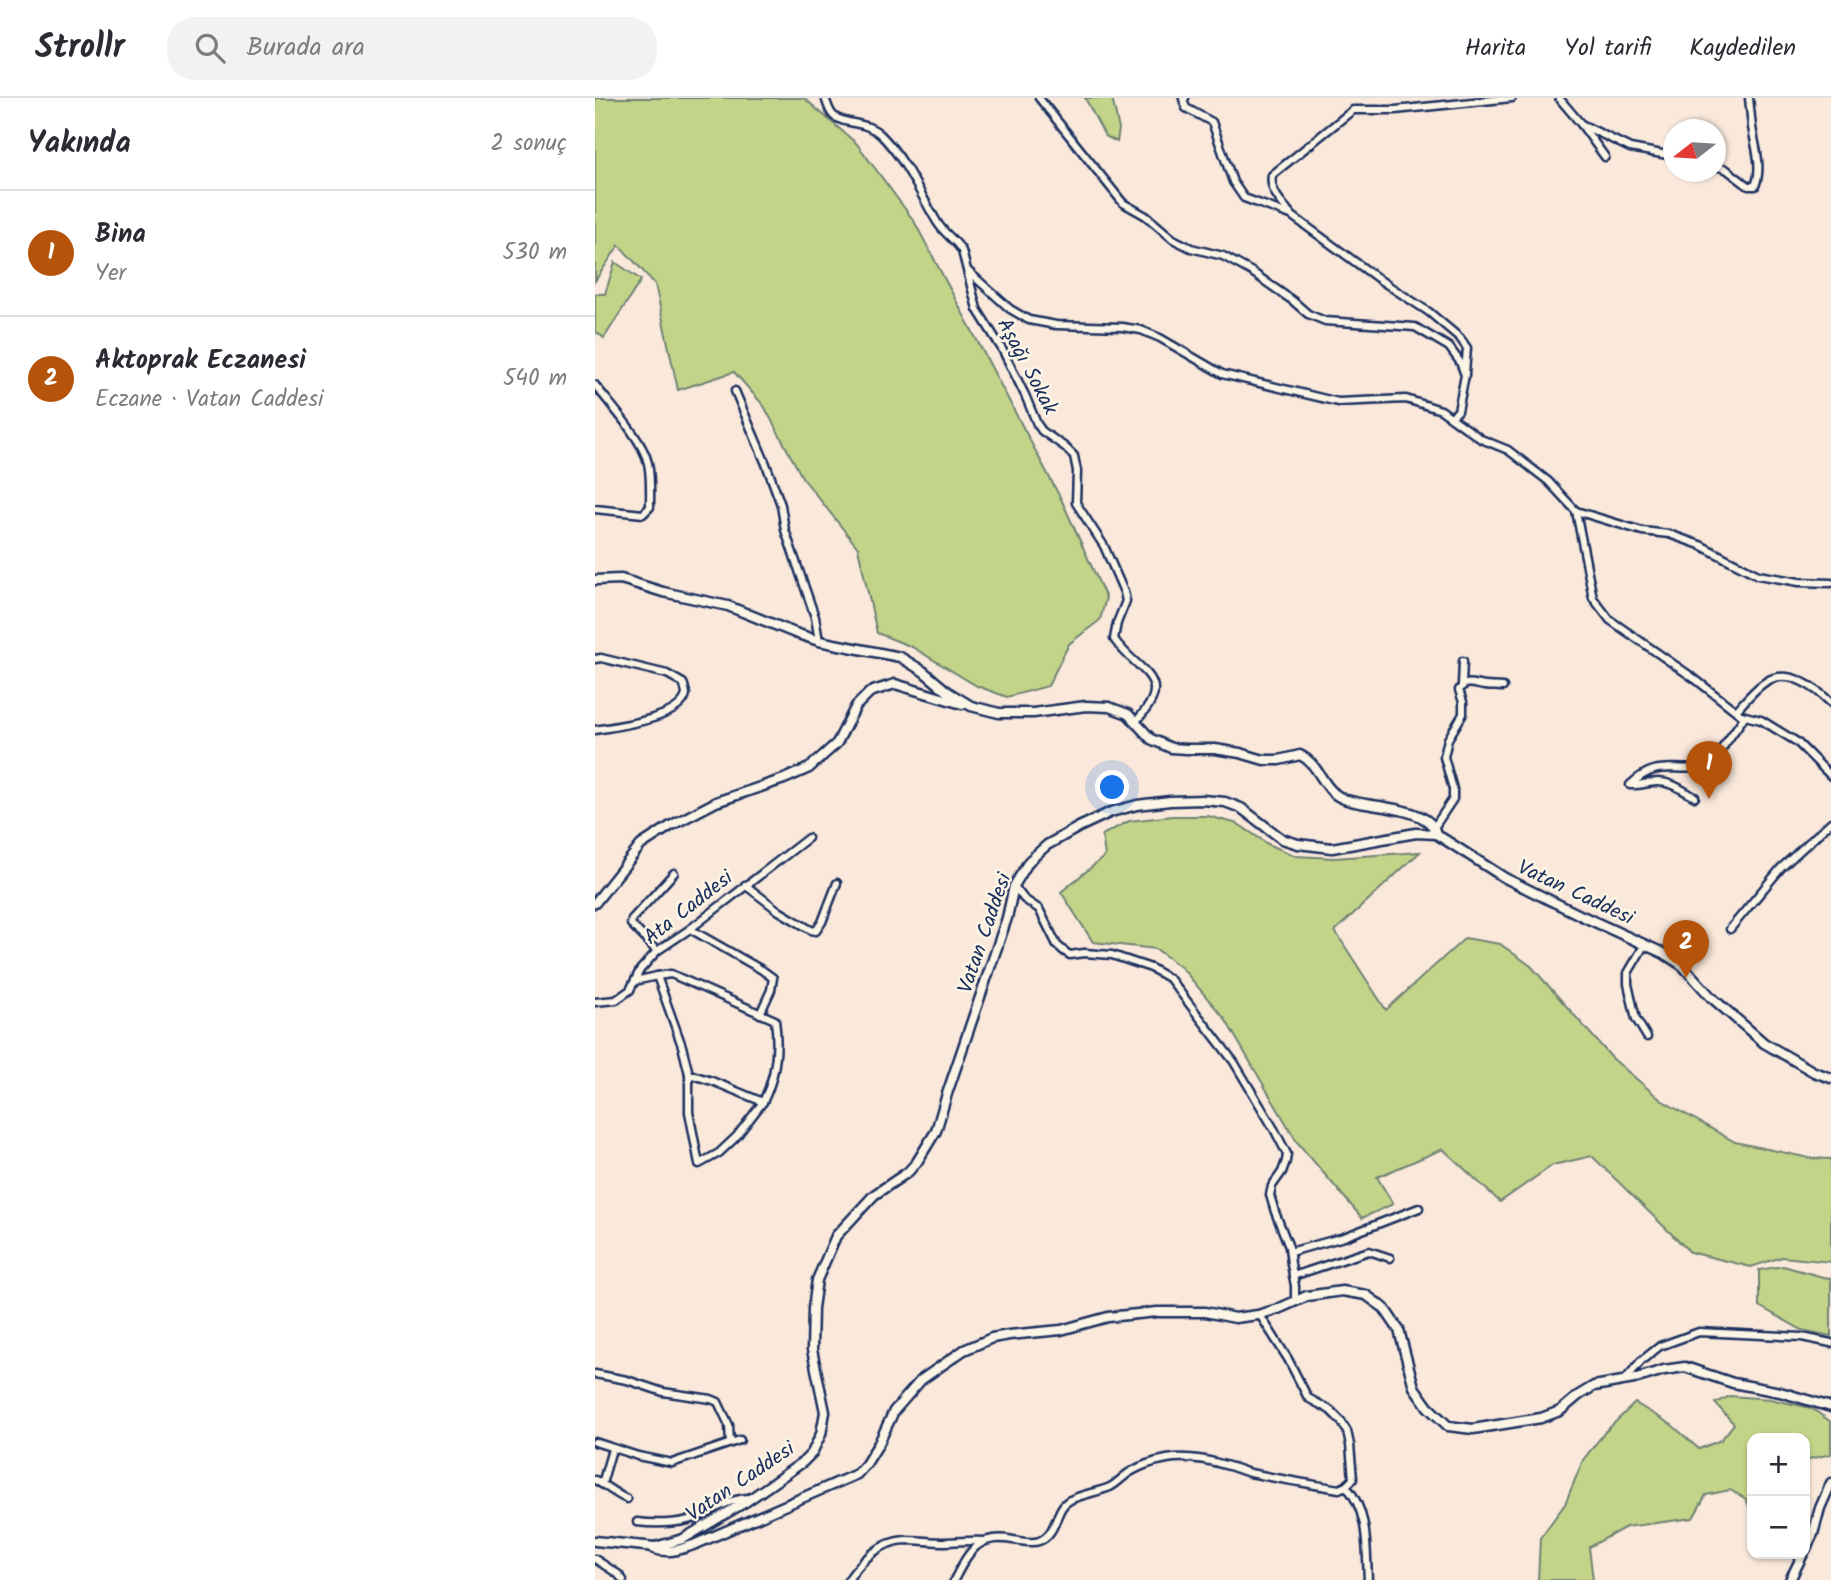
<!DOCTYPE html>
<html lang="tr">
<meta charset="utf-8">
<style>
body{margin:0;font-family:Kalam,sans-serif;background:#f2f2f3;color:#2b2b33}
.controls{position:absolute;right:21px;bottom:21px;display:grid;overflow:hidden;border-radius:14px;box-shadow:0 2px 5px #0004}
.controls button{width:63px;height:63px;display:grid;place-items:center;padding:0;border:0;border-bottom:2px solid #e1e1e2;background:#fff;color:#2b2b33;font:35px sans-serif}
.compass{position:absolute;left:1068px;top:21px;width:63px;height:63px;border-radius:50%;background:#fff;box-shadow:0 2px 5px #0004;rotate:253deg}
.you{position:absolute;left:518px;top:690px;width:24px;height:24px;margin:-18px;border:5px solid #fff;border-radius:50%;background:#1a73e8;box-shadow:0 0 0 10px #1a73e833}
.badge{display:grid;place-items:center;width:46px;height:46px;border-radius:50%;background:#b45309;color:#fff;font-size:23px;font-weight:700}
.pin{position:absolute;translate:-50% -58px;filter:drop-shadow(0 2px 4px #0008)}
.pin::after{content:'';position:absolute;top:37px;width:24px;height:21px;background:inherit;clip-path:polygon(0 0,100% 0,50% 100%)}
.list{margin:0;padding:0;list-style:none}
h2{display:flex;justify-content:space-between;align-items:center;height:91px;margin:0;padding:0 28px;font-size:30px}
h2 small{font-size:23px;font-weight:400;color:#7c7c81}
.list li{display:grid;grid-template-columns:46px 1fr auto;gap:21px;align-items:center;box-sizing:border-box;height:126px;padding:0 28px;border-top:2px solid #e1e1e2}
.list b{display:block;font-size:26px;white-space:nowrap}
.list p{margin:0;font-size:23px;white-space:nowrap;color:#7c7c81}
.list em{font-size:23px;font-style:normal;color:#7c7c81}
.icon{flex:none;width:38px;height:38px;fill:none;stroke:currentColor;stroke-width:2;stroke-linecap:round;stroke-linejoin:round}
.map{position:relative;flex:none;width:1236px;height:1482px;overflow:hidden}
header{display:flex;align-items:center;gap:42px;box-sizing:border-box;height:98px;padding:0 35px;background:#fff;border-bottom:2px solid #e1e1e2}
header strong{font-size:33px}
nav{display:flex;gap:38px;margin-inline-start:auto;font-size:24px}
.search{width:490px;height:63px;background:#f2f2f3;display:flex;align-items:center;gap:18px;box-sizing:border-box;padding:0 24px;border-radius:28px;color:#7c7c81;font-size:26px}
main{display:flex}
aside{flex:1;background:#fff}
.map>svg:first-child{display:block}
</style>
<header>
<strong>Strollr</strong>
<div class="search"><svg class="icon" aria-label="search" viewBox="0 0 24 24"><circle cx="10" cy="10" r="6"/><path d="M15 15l6 6"/></svg>Burada ara</div>
<nav><a>Harita</a><a>Yol tarifi</a><a>Kaydedilen</a></nav>
</header>
<main>
<aside>
<h2>Yakında<small>2 sonuç</small></h2>
<ul class="list">
<li><span class="badge">1</span><div><b>Bina</b><p>Yer</p></div><em>530 m</em></li>
<li><span class="badge">2</span><div><b>Aktoprak Eczanesi</b><p>Eczane · Vatan Caddesi</p></div><em>540 m</em></li>
</ul>
</aside>
<div class="map">
<svg width="1236" height="1482" viewBox="0 0 1236 1482">
<rect width="100%" height="100%" fill="#fae9db"/>
<filter id="ink" filterUnits="userSpaceOnUse"><feTurbulence type="fractalNoise" baseFrequency=".0143" numOctaves="2"/><feDisplacementMap in="SourceGraphic" scale="14" xChannelSelector="R" yChannelSelector="G"/><feConvolveMatrix kernelMatrix="1 2 1 2 8 2 1 2 1" color-interpolation-filters="sRGB"/></filter>
<g filter="url(#ink)">
<g fill="#c3d489" stroke="#6f8274" stroke-width="2">
<polygon points="0,0 209,0 262,46 319,123 467,403 511,500 505,522 474,546 453,588 412,599 382,588 317,549 282,535 263,450 207,379 169,308 139,274 83,292 60,186 24,147 0,183"/>
<polygon points="490,0 517,0 524,31 522,44 510,38"/>
<polygon points="20,164 46,182 9,240 0,233 0,196 10,196"/>
<polygon points="578,718 613,718 643,726 673,746 701,758 739,760 825,754 740,833 791,912 870,840 905,846 936,868 1017,960 1066,1002 1140,1044 1214,1060 1236,1061 1236,1164 1187,1159 1156,1169 1095,1154 997,1058 958,1067 905,1104 848,1051 782,1079 798,1106 767,1120 702,1044 630,921 587,870 561,851 498,844 466,794 510,758 507,737 534,723"/>
<polygon points="1188,1168 1228,1179 1236,1180 1236,1238 1207,1232 1164,1208 1164,1172"/>
<polygon points="1135,1298 1175,1301 1216,1310 1236,1324 1236,1356 1210,1362 1210,1340 1157,1340 1157,1376 1153,1379 1157,1388 1157,1415 1151,1401 1135,1392 1111,1397 1098,1420 1031,1429 994,1449 998,1482 943,1482 945,1440 970,1406 988,1362 1010,1334 1040,1305 1077,1327 1104,1351 1126,1342 1139,1326 1120,1305"/>
</g>
<g fill="none" stroke-linecap="round" stroke-linejoin="round">
<defs>
<g id="street">
<path d="M230,0C233,7 234,15 240,19C252,27 272,23 286,37C311,62 324,94 342,124C349,136 361,142 367,153L382,211L407,251L430,297L442,326L447,333L470,349L479,358L482,373L481,405L509,448L529,494L531,503L522,525L519,541C541,574 584,580 540,624"/>
<polyline points="444,0 528,105 551,118 578,141 596,150 628,158 657,174 698,203 713,216 730,223 820,229 854,249 865,264 870,277 863,313 857,318"/>
<polyline points="590,0 588,1 591,10 617,24 638,84 649,100 696,117 785,182 834,214 865,240 872,250 870,275"/>
<polyline points="964,0 986,26 1010,59"/>
<polyline points="986,26 1035,50 1078,58"/>
<path d="M1120,68L1131,71L1153,88H1160C1168,69 1160,49 1157,29C1156,20 1155,10 1154,0"/>
<path d="M695,115C686,104 674,92 677,77L758,12H800L917,0"/>
<polyline points="373,173 415,211 434,222 461,227 527,229 546,232 565,240 627,276 743,304 811,301 846,312 886,341 913,352 953,383 981,413 1047,433 1074,436 1105,447 1163,477 1204,484 1236,485"/>
<path d="M0,287C15,306 48,342 53,365C56,379 55,395 55,409L48,416L0,411"/>
<polyline points="140,293 171,366 186,407 190,432 220,519 224,543"/>
<polyline points="981,413 998,500 1015,522 1100,581 1146,617 1166,622 1202,644 1236,678"/>
<path d="M0,561L6,560L72,576L88,585C89,586 91,595 91,596C87,621 21,628 0,632"/>
<polyline points="867,587 868,563"/>
<path d="M1141,613C1150,603 1160,590 1172,583C1194,570 1221,590 1236,605"/>
<path d="M1100,699C1088,693 1078,684 1063,684C1054,684 1045,688 1035,687C1066,657 1083,679 1116,666L1150,618"/>
<path d="M840,728L858,701V691L849,659L853,641L868,616V604L864,592C871,581 880,587 890,588C896,589 902,588 908,589"/>
<polyline points="150,787 184,813 216,832 221,833 227,824 242,785"/>
<polyline points="419,788 429,801 444,811 462,847 470,854 475,857 489,855 517,857 556,870 575,881 639,964 679,1031 692,1056 691,1063 687,1074 677,1088 675,1097 680,1114 694,1149 696,1166 700,1188 700,1203"/>
<polyline points="95,831 167,872 178,880 176,892 165,916"/>
<polyline points="1135,831 1186,770 1236,724"/>
<polyline points="1050,846 1033,875 1033,886 1041,921 1052,939"/>
<polyline points="62,853 36,826 37,821 79,775"/>
<path d="M62,878L76,876L180,922C184,951 181,978 168,1004L117,983L94,976"/>
<polyline points="40,883 62,878 87,948 94,976 94,1014 104,1066 124,1055 141,1039 168,1004"/>
<polyline points="0,904 21,902 35,892 45,872 62,853 95,831 213,740"/>
<polyline points="695,1154 749,1139 824,1110"/>
<polyline points="698,1178 774,1153 795,1160"/>
<polyline points="0,1276 32,1282 68,1294 116,1301 123,1304 134,1327 135,1345"/>
<polyline points="1029,1283 1046,1263 1065,1248 1104,1234 1207,1239 1236,1245"/>
<polyline points="0,1344 43,1358 77,1365 145,1342"/>
<path d="M0,1382C12,1388 20,1396 32,1401"/>
<polyline points="7,1386 17,1351"/>
<path d="M751,1388C774,1414 771,1449 773,1482"/>
<path d="M42,1424C58,1426 81,1426 97,1421C117,1414 134,1400 155,1400"/>
<polyline points="0,1461 23,1476 28,1482"/>
<path d="M253,1482C266,1463 286,1443 310,1442C323,1442 337,1444 350,1444C363,1444 376,1442 389,1443"/>
<path d="M359,1482C374,1454 382,1435 418,1442C426,1443 437,1446 444,1443C464,1435 459,1410 475,1402C488,1396 503,1394 515,1389C523,1385 529,1377 537,1373C547,1367 561,1363 572,1361C590,1358 613,1362 630,1367C639,1369 647,1373 655,1375C685,1381 715,1386 744,1391L751,1388L758,1381L755,1347L752,1333L746,1323L735,1312L713,1300L693,1261L665,1217"/>
</g>
<g id="secondary">
<path d="M0,482L26,481L68,494L133,508L200,535L224,543L305,559L328,573L353,594L376,608L404,615H438L491,608L514,609L533,616L556,641L576,650L592,651H620L645,655L669,662H684L705,657C726,667 727,693 749,701C771,710 835,707 841,736"/>
<polyline points="0,805 46,747 77,727 121,704 189,681 214,670 242,645 261,608 275,594 300,586 367,606"/>
<polyline points="0,1443 60,1449 88,1441 152,1403 208,1364 217,1355 226,1336 230,1314 217,1252 218,1210 222,1182 241,1138 279,1097 313,1074 322,1064 341,1033 352,996 412,820 419,788 434,763 452,747 484,729 516,714 542,707 575,703 608,702 630,704 646,710 687,741 703,746 737,750 821,735 841,736 910,780 987,818 1068,855 1088,868 1116,899 1169,945 1219,974 1236,980"/>
<path d="M59,1451C73,1456 88,1451 101,1446L262,1376L271,1366L284,1345L299,1313L326,1282L369,1252L397,1240L414,1237L466,1232L513,1219L562,1214H610L640,1220L663,1217L683,1211L712,1198L747,1193L771,1197L789,1210L804,1232L819,1289L833,1309L853,1328L878,1331L946,1320L965,1313L984,1297L999,1288L1039,1281L1069,1272L1090,1269L1138,1285L1185,1294L1236,1309"/>
<polyline points="1210,1452 1218,1436 1225,1410 1236,1385"/>
<polyline points="1195,1482 1208,1456"/>
</g>
</defs>
<use href="#street" stroke="#1b2f5e" stroke-width="11"/>
<use href="#secondary" stroke="#1b2f5e" stroke-width="13"/>
<use href="#street" stroke="#fcf5e5" stroke-width="6"/>
<use href="#secondary" stroke="#fcf5e5" stroke-width="8"/>
</g>
</g>
<g text-anchor="middle" stroke-width="5" stroke-linejoin="round" paint-order="stroke">
<g font-size="21" fill="#1b2f5e" stroke="#fcf5e5">
<text transform="translate(433 268) rotate(62)" y="7">Aşağı Sokak</text>
<text transform="translate(981 794) rotate(25)" y="7">Vatan Caddesi</text>
<text transform="translate(93 809) rotate(-38)" y="7">Ata Caddesi</text>
<text transform="translate(389 835) rotate(-71)" y="7">Vatan Caddesi</text>
<text transform="translate(145 1383) rotate(-34)" y="7">Vatan Caddesi</text>
</g>
</g>
</svg>
<div class="controls">
<button>+</button>
<button>−</button>
</div>
<svg class="compass" viewBox="-18 -18 36 36"><path d="M0-13l5 13h-10z" fill="#e53935"/><path d="M0 13l5-13h-10z" fill="#7c7c81"/></svg>
<div class="you"></div>
<div class="pin badge" style="left:1114px;top:701px">1</div>
<div class="pin badge" style="left:1091px;top:880px">2</div>
</div>
</main>
